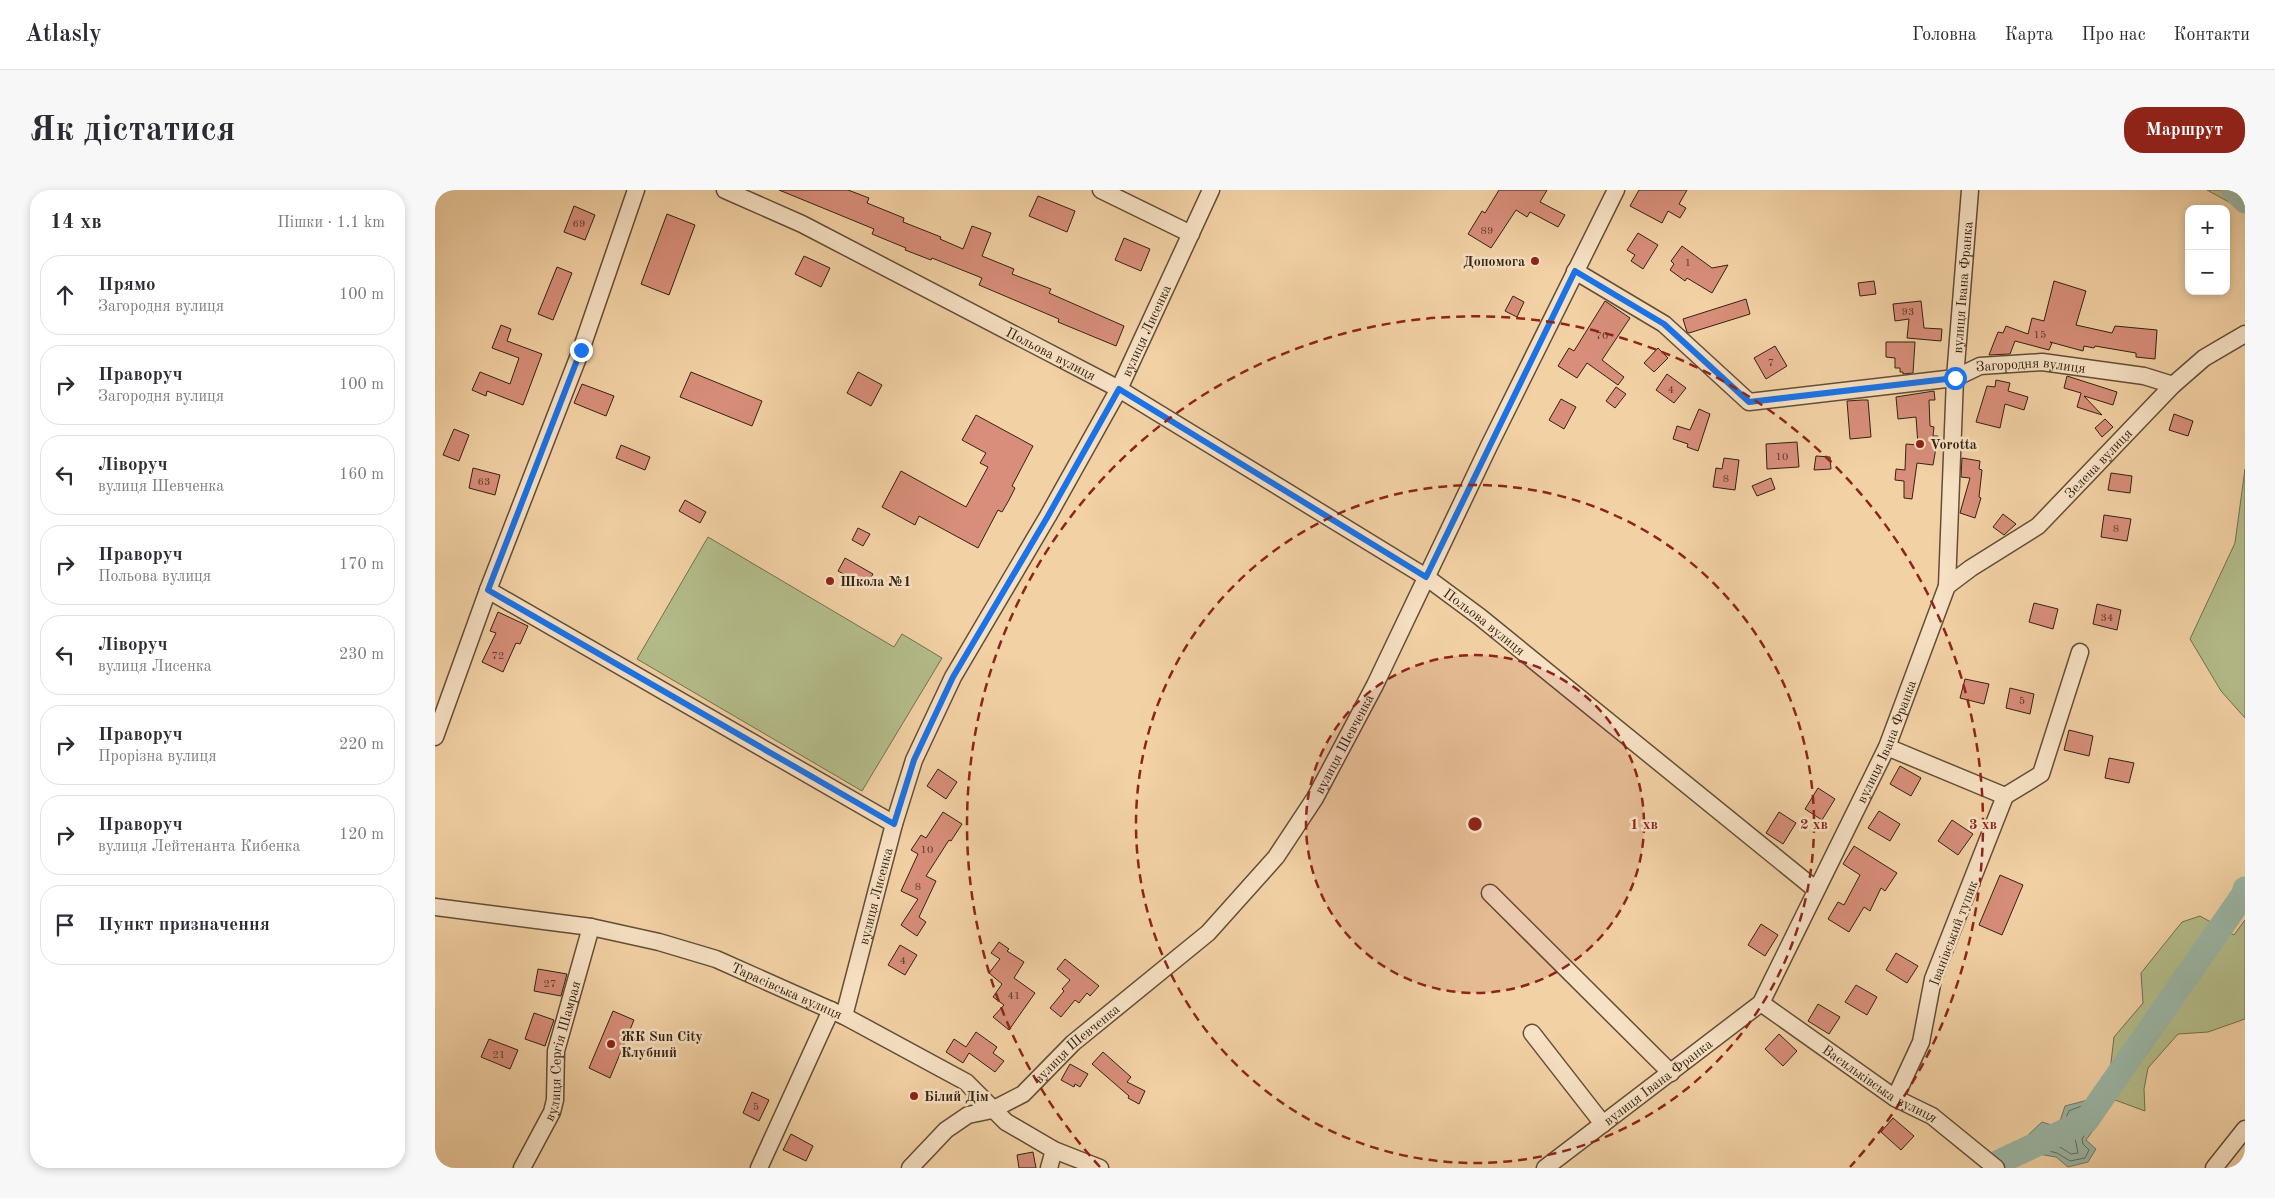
<!DOCTYPE html>
<html lang="uk">
<meta charset="utf-8">
<style>
body{margin:0;font-family:"Old Standard TT",serif;background:#f7f7f7;color:#2b2b33}
.controls{position:absolute;right:15px;top:15px;display:grid;overflow:hidden;border-radius:10px;box-shadow:0 2px 8px #0003}
.controls button{width:45px;height:45px;display:grid;place-items:center;padding:0;border:0;border-bottom:1px solid #e1e1e2;background:#fff;color:#2b2b33;font:25px sans-serif}
.stop{position:absolute;width:15px;height:15px;margin:-11px;border:4px solid #1a73e8;border-radius:50%;background:#fff}
.stop.end{background:#1a73e8;border-color:#fff;box-shadow:0 1px 5px #0008}
.list{margin:0;padding:0;list-style:none}
h2{display:flex;justify-content:space-between;align-items:center;height:65px;margin:0;padding:0 20px;font-size:21px}
h2 small{font-size:16px;font-weight:400;color:#7c7c81}
.list li{display:grid;grid-template-columns:32px 1fr auto;gap:15px;align-items:center;box-sizing:border-box;height:80px;margin:0 10px 10px;padding:0 10px;border:1px solid #e1e1e2;border-radius:20px}
.list b{display:block;font-size:19px;white-space:nowrap}
.list p{margin:0;font-size:16px;white-space:nowrap;color:#7c7c81}
.list em{font-size:16px;font-style:normal;color:#7c7c81}
.icon{flex:none;width:28px;height:28px;fill:none;stroke:currentColor;stroke-width:2;stroke-linecap:round;stroke-linejoin:round}
.map{position:relative;flex:none;width:1810px;height:978px;overflow:hidden;border-radius:20px}
header{display:flex;align-items:center;gap:30px;box-sizing:border-box;height:70px;padding:0 25px;background:#fff;border-bottom:1px solid #e1e1e2}
header strong{font-size:24px}
nav{display:flex;gap:28px;margin-inline-start:auto;font-size:18px}
.intro{display:flex;align-items:center;justify-content:space-between;box-sizing:border-box;height:120px;padding:0 30px}
h1{margin:0;font-size:35px}
.button{padding:12px 22px;border-radius:20px;background:#8f2418;color:#fff;font-size:18px;font-weight:700}
main{display:flex;gap:30px;padding:0 30px}
aside{flex:1;background:#fff;border-radius:20px;box-shadow:0 2px 8px #0003}
.map>svg:first-child{display:block}
</style>
<header>
<strong>Atlasly</strong>
<nav><a>Головна</a><a>Карта</a><a>Про нас</a><a>Контакти</a></nav>
</header>
<div class="intro"><h1>Як дістатися</h1><a class="button">Маршрут</a></div>
<main>
<aside>
<h2>14 хв<small>Пішки · 1.1 km</small></h2>
<ul class="list">
<li><svg class="icon" aria-label="ahead" viewBox="0 0 24 24"><path d="M12 20V5M6 11l6-6 6 6"/></svg><div><b>Прямо</b><p>Загородня вулиця</p></div><em>100 m</em></li>
<li><svg class="icon" aria-label="right" viewBox="0 0 24 24"><path d="M7 20v-9h11M14 6l5 5-5 5"/></svg><div><b>Праворуч</b><p>Загородня вулиця</p></div><em>100 m</em></li>
<li><svg class="icon" aria-label="left" viewBox="0 0 24 24"><path d="M17 20v-9H6M10 6l-5 5 5 5"/></svg><div><b>Ліворуч</b><p>вулиця Шевченка</p></div><em>160 m</em></li>
<li><svg class="icon" aria-label="right" viewBox="0 0 24 24"><path d="M7 20v-9h11M14 6l5 5-5 5"/></svg><div><b>Праворуч</b><p>Польова вулиця</p></div><em>170 m</em></li>
<li><svg class="icon" aria-label="left" viewBox="0 0 24 24"><path d="M17 20v-9H6M10 6l-5 5 5 5"/></svg><div><b>Ліворуч</b><p>вулиця Лисенка</p></div><em>230 m</em></li>
<li><svg class="icon" aria-label="right" viewBox="0 0 24 24"><path d="M7 20v-9h11M14 6l5 5-5 5"/></svg><div><b>Праворуч</b><p>Прорізна вулиця</p></div><em>220 m</em></li>
<li><svg class="icon" aria-label="right" viewBox="0 0 24 24"><path d="M7 20v-9h11M14 6l5 5-5 5"/></svg><div><b>Праворуч</b><p>вулиця Лейтенанта Кибенка</p></div><em>120 m</em></li>
<li><svg class="icon" aria-label="arrive" viewBox="0 0 24 24"><path d="M6 21V4h12l-3 4 3 4H6"/></svg><div><b>Пункт призначення</b></div></li>
</ul>
</aside>
<div class="map">
<svg width="1810" height="978" viewBox="0 0 1810 978">
<rect width="100%" height="100%" fill="#f2d1a4"/>
<filter id="stains"><feTurbulence type="fractalNoise" baseFrequency=".004" numOctaves="4"/><feColorMatrix values="0 0 0 0 .2 0 0 0 0 .09 0 0 0 0 .02 0 0 0 .5 -.17"/></filter>
<radialGradient id="worn" r=".72"><stop offset=".6" stop-color="#630" stop-opacity="0"/><stop offset="1" stop-color="#630" stop-opacity=".3"/></radialGradient>
<g fill="#b4bd8b" stroke="#74704e">
<polygon points="1772,0 1810,0 1810,17 1803,17"/>
<polygon points="1810,279 1810,528 1786,501 1755,449 1800,353"/>
<polygon points="273,347 459,457 467,444 507,468 427,601 202,469"/>
<polygon points="1765,726 1799,745 1810,730 1810,829 1773,842 1743,844 1713,878 1709,899 1710,921 1672,907 1679,847 1708,813 1706,783 1747,732"/>
</g>
<polygon fill="#9bb7a6" stroke="#717b6a" points="1653,910 1662,935 1651,950 1661,959 1653,972 1633,977 1621,967 1592,962 1592,946 1607,932 1623,937 1630,916"/>
<g fill="none" stroke-linecap="round" stroke-linejoin="round">
<g stroke="#676c5c" stroke-width="1">
<polygon points="1648,916 1656,934 1647,949 1648,954 1654,960 1650,968 1635,971 1622,963 1598,957 1597,948 1607,939 1625,941 1634,921"/>
<path d="M1644,924L1649,933L1640,948L1643,963L1636,964L1625,957L1605,952V949L1610,945C1632,950 1631,945 1639,926Z"/>
</g>
<g stroke="#9bb7a6" stroke-width="25">
<polyline points="1799,0 1810,11"/>
<polyline points="1564,972 1651,931 1809,704 1810,699"/>
</g>
</g>
<g fill="#d88e7a" stroke="#321">
<polygon points="344,0 413,0 434,8 432,13 469,28 468,32 506,47 505,49 528,59 537,36 556,43 547,66 579,79 577,84 616,99 614,103 689,136 681,156 623,132 624,129 544,95 547,88 497,68 496,70 470,60 471,58 437,44 439,39"/>
<polygon points="1064,0 1112,0 1105,12 1130,25 1123,37 1095,22 1092,27 1081,20 1056,58 1033,44 1047,21 1050,23"/>
<polygon points="1204,0 1252,0 1244,14 1251,18 1245,28 1233,21 1227,33 1195,16"/>
<polygon points="603,6 640,21 632,42 594,26"/>
<polygon points="139,16 160,25 150,50 129,42"/>
<polygon points="232,24 260,35 234,105 206,94"/>
<polygon points="1203,43 1223,55 1208,79 1196,71 1200,65 1192,60"/>
<polygon points="689,48 715,59 706,81 680,70"/>
<polygon points="1247,56 1277,78 1293,75 1277,103 1252,88 1250,91 1235,80 1239,74 1236,71"/>
<polygon points="369,66 395,78 386,97 360,84"/>
<polygon points="122,77 137,83 118,130 103,124"/>
<polygon points="1439,91 1441,104 1425,106 1423,93"/>
<polygon points="1619,91 1651,101 1641,135 1677,143 1680,136 1722,140 1720,169 1701,167 1701,163 1660,156 1659,158 1649,156 1648,161 1615,152 1617,153 1614,160 1580,151 1575,164 1554,165 1563,142 1568,143 1571,136 1593,144 1597,128 1609,131"/>
<polygon points="1078,106 1089,112 1082,127 1070,121"/>
<polygon points="1311,109 1315,124 1254,143 1252,142 1248,129"/>
<polygon points="1170,111 1195,128 1167,170 1189,187 1183,195 1152,173 1142,188 1123,176 1134,158 1139,161"/>
<polygon points="1486,111 1489,138 1507,139 1506,151 1472,148 1474,129 1460,131 1458,114"/>
<polygon points="66,135 76,139 72,151 107,164 88,215 52,201 51,206 37,200 45,182 75,194 84,168 57,158"/>
<polygon points="1451,152 1480,152 1478,183 1468,184 1468,182 1465,182 1465,178 1460,178 1460,168 1451,167"/>
<polygon points="1340,156 1352,176 1331,189 1319,168"/>
<polygon points="1223,158 1233,168 1219,182 1209,173"/>
<polygon points="256,182 327,211 317,236 245,207"/>
<polygon points="423,182 447,195 436,216 412,203"/>
<polygon points="1232,184 1251,198 1239,213 1221,200"/>
<polygon points="1632,186 1682,202 1678,215 1649,206 1667,225 1642,217 1646,203 1629,198"/>
<polygon points="1561,190 1575,193 1573,201 1593,207 1589,220 1570,214 1565,238 1541,232 1552,196 1560,197"/>
<polygon points="147,194 179,206 171,226 139,213"/>
<polygon points="1181,197 1191,204 1180,218 1171,211"/>
<polygon points="1499,201 1500,210 1494,210 1495,236 1499,237 1498,246 1503,246 1498,275 1482,273 1477,309 1469,308 1469,291 1460,290 1461,279 1470,280 1471,254 1483,255 1481,227 1463,229 1461,207"/>
<polygon points="1126,209 1141,217 1129,239 1114,230"/>
<polygon points="1427,210 1433,210 1436,247 1415,249 1412,211"/>
<polygon points="1264,219 1275,224 1263,261 1252,257 1253,254 1238,249 1242,236 1255,240"/>
<polygon points="1739,224 1758,231 1753,246 1734,240"/>
<polygon points="541,225 598,256 577,296 580,298 574,310 567,322 563,320 543,358 484,326 480,335 447,317 466,281 531,317 553,277 545,273 551,263 527,250"/>
<polygon points="1670,229 1678,237 1667,247 1660,238"/>
<polygon points="19,239 34,245 24,271 8,265"/>
<polygon points="1362,252 1364,277 1332,279 1331,254"/>
<polygon points="186,255 215,267 210,280 181,268"/>
<polygon points="1381,266 1395,267 1396,279 1379,280"/>
<polygon points="1289,268 1304,270 1300,300 1278,297 1281,278 1287,279"/>
<polygon points="1527,268 1545,271 1544,279 1547,280 1544,307 1546,308 1540,328 1525,323 1535,288 1526,287"/>
<polygon points="38,278 65,285 60,305 34,298"/>
<polygon points="1676,283 1697,286 1695,303 1673,300"/>
<polygon points="1336,288 1340,299 1322,306 1317,296"/>
<polygon points="250,310 271,322 265,333 244,321"/>
<polygon points="1568,324 1581,334 1569,345 1558,337"/>
<polygon points="1669,325 1696,329 1692,351 1666,347"/>
<polygon points="423,338 435,344 428,356 417,350"/>
<polygon points="410,368 438,384 431,396 403,381"/>
<polygon points="1599,413 1623,419 1618,439 1594,432"/>
<polygon points="1662,414 1686,420 1682,440 1658,434"/>
<polygon points="63,422 93,436 85,454 81,453 68,482 47,472 61,443 55,441"/>
<polygon points="1530,489 1554,494 1549,514 1525,508"/>
<polygon points="1575,498 1599,504 1595,524 1571,518"/>
<polygon points="1634,540 1658,546 1654,566 1629,560"/>
<polygon points="1674,568 1699,573 1694,593 1670,588"/>
<polygon points="1465,576 1486,588 1476,606 1455,594"/>
<polygon points="503,579 522,592 511,609 492,596"/>
<polygon points="1383,598 1400,609 1387,630 1370,619"/>
<polygon points="1444,621 1465,634 1455,651 1433,638"/>
<polygon points="508,622 527,634 516,651 514,650 491,686 501,691 484,727 491,732 482,746 466,735 483,709 466,701 483,664 476,660 486,645 491,648"/>
<polygon points="1344,622 1361,633 1348,654 1331,643"/>
<polygon points="1517,630 1538,644 1523,665 1503,651"/>
<polygon points="1419,656 1462,683 1450,701 1446,698 1435,721 1429,717 1414,742 1393,729 1403,712 1409,715 1425,685 1408,674"/>
<polygon points="1565,685 1588,695 1567,745 1544,735"/>
<polygon points="1326,734 1343,745 1330,766 1313,755"/>
<polygon points="564,752 574,759 572,761 589,772 579,788 600,803 574,840 558,827 569,815 558,807 567,794 554,783 565,769 556,763"/>
<polygon points="465,755 482,765 470,785 453,775"/>
<polygon points="1461,763 1483,776 1472,793 1451,780"/>
<polygon points="630,769 664,796 655,806 652,803 644,813 640,810 626,827 615,818 629,801 627,799 635,790 622,779"/>
<polygon points="103,779 132,784 126,806 99,801"/>
<polygon points="1421,795 1442,807 1432,825 1410,812"/>
<polygon points="1383,814 1405,827 1394,844 1373,831"/>
<polygon points="178,821 199,830 175,888 154,878"/>
<polygon points="99,823 119,830 110,856 90,849"/>
<polygon points="541,842 562,857 558,863 569,871 560,882 534,863 528,873 511,862 519,849 531,857"/>
<polygon points="1344,844 1362,861 1348,876 1330,859"/>
<polygon points="54,849 83,860 75,879 46,867"/>
<polygon points="668,862 696,887 692,892 710,901 704,914 693,908 694,906 657,874"/>
<polygon points="635,874 653,884 645,897 640,894 639,897 626,890"/>
<polygon points="317,902 334,910 324,931 308,923"/>
<polygon points="1458,928 1479,946 1466,960 1446,942"/>
<polygon points="356,944 378,956 371,971 348,960"/>
<polygon points="598,962 601,978 584,978 582,965"/>
</g>
<g fill="none" stroke-linecap="round" stroke-linejoin="round">
<defs>
<g id="minor">
<path id="s1" d="M290,0L367,34L684,199L991,387L1045,427L1380,699"/>
<polyline points="666,0 756,44"/>
<path id="s2" d="M1140,81L1229,134L1314,212L1520,188L1545,176L1607,172L1709,186L1738,195"/>
<path id="s3" d="M1512,396L1536,378L1603,336L1738,195L1769,168L1810,144"/>
<polyline points="53,400 459,634"/>
<polyline points="0,547 53,400 146,160 201,0"/>
<polyline points="1452,557 1570,606 1498,789 1486,852 1460,908"/>
<polyline points="1570,606 1606,584 1645,462"/>
<polyline points="1055,703 1236,883"/>
<path id="s4" d="M0,717L156,737L224,752L281,769L409,826L531,892L571,932L619,960L665,978"/>
<path id="s5" d="M1326,813L1460,908L1497,926L1561,978"/>
<path id="s6" d="M409,826L459,634L479,570L518,487L613,326L684,199L776,0"/>
<polyline points="1097,843 1168,934"/>
<path id="s7" d="M87,978L117,922L120,910L121,861L156,737"/>
<polyline points="324,978 396,820"/>
<path id="s8" d="M475,978L511,940L533,925L557,920L588,904L638,853L773,743L841,667L880,608L940,495L1054,256L1181,0"/>
<polyline points="614,978 619,960"/>
<path id="s9" d="M1110,978L1326,813L1452,557L1512,396L1520,188L1535,0"/>
<polyline points="1779,978 1810,939"/>
</g>
</defs>
<use href="#minor" stroke="#634e36" stroke-width="19"/>
<use href="#minor" stroke="#f7e1c4" stroke-width="16"/>
</g>
<g fill="none" stroke-linecap="round" stroke-linejoin="round">
<polyline stroke="#1a73e8" stroke-width="6" points="146,160 53,400 459,634 479,570 518,487 613,326 684,199 991,387 1140,81 1229,134 1314,212 1520,188"/>
</g>
<circle cx="1040" cy="634" r="169" fill="#8f2418" fill-opacity=".12"/>
<g fill="none" stroke="#8f2418" stroke-width="2.5" stroke-dasharray="9 6">
<circle cx="1040" cy="634" r="169"/>
<circle cx="1040" cy="634" r="339"/>
<path d="M665 977A508 508 0 1 1 1415 977"/>
</g>
<g fill="#8f2418" stroke="#f7e1c4" stroke-width="2">
<circle cx="1100" cy="71" r="5"/>
<circle cx="1485" cy="254" r="5"/>
<circle cx="395" cy="391" r="5"/>
<circle cx="176" cy="854" r="5"/>
<circle cx="479" cy="906" r="5"/>
</g>
<g text-anchor="middle" stroke-width="5" stroke-linejoin="round" paint-order="stroke">
<g font-size="11" fill="#5c3d2b">
<text x="144" y="37">69</text>
<text x="1052" y="44">89</text>
<text x="1253" y="76">1</text>
<text x="1473" y="125">93</text>
<text x="1605" y="148">15</text>
<text x="1167" y="149">70</text>
<text x="1336" y="176">7</text>
<text x="1236" y="203">4</text>
<text x="1347" y="270">10</text>
<text x="1291" y="292">8</text>
<text x="49" y="295">63</text>
<text x="1681" y="342">8</text>
<text x="1672" y="431">34</text>
<text x="63" y="469">72</text>
<text x="1587" y="514">5</text>
<text x="492" y="663">10</text>
<text x="483" y="700">8</text>
<text x="468" y="774">4</text>
<text x="115" y="797">27</text>
<text x="579" y="809">41</text>
<text x="64" y="868">21</text>
<text x="321" y="920">5</text>
</g>
<g font-size="14" font-weight="bold" fill="#321" stroke="#f7e1c4" text-anchor="start">
<text x="1090" y="76" text-anchor="end">Допомога</text>
<text x="1495" y="259">Vorotta</text>
<text x="405" y="396">Школа №1</text>
<text x="186" y="851">ЖК Sun City<tspan x="186" dy="16">Клубний</tspan></text>
<text x="489" y="911">Білий Дім</text>
</g>
<g font-size="14" fill="#321" stroke="#f7e1c4">
<text dy="5" stroke="none"><textPath href="#s9" startOffset="1028">вулиця Івана Франка</textPath></text>
<text dy="5" stroke="none"><textPath href="#s6" startOffset="754">вулиця Лисенка</textPath></text>
<text dy="5" stroke="none"><textPath href="#s1" startOffset="365">Польова вулиця</textPath></text>
<text dy="5" stroke="none"><textPath href="#s2" startOffset="505">Загородня вулиця</textPath></text>
<text dy="5" stroke="none"><textPath href="#s3" startOffset="196">Зелена вулиця</textPath></text>
<text dy="5" stroke="none"><textPath href="#s1" startOffset="875">Польова вулиця</textPath></text>
<text dy="5" stroke="none"><textPath href="#s9" startOffset="562">вулиця Івана Франка</textPath></text>
<text dy="5" stroke="none"><textPath href="#s8" startOffset="618">вулиця Шевченка</textPath></text>
<text dy="5" stroke="none"><textPath href="#s6" startOffset="124">вулиця Лисенка</textPath></text>
<text transform="translate(1518 743) rotate(-69)" y="5">Іванівський тупик</text>
<text dy="5" stroke="none"><textPath href="#s4" startOffset="364">Тарасівська вулиця</textPath></text>
<text dy="5" stroke="none"><textPath href="#s8" startOffset="212">вулиця Шевченка</textPath></text>
<text dy="5" stroke="none"><textPath href="#s7" startOffset="126">вулиця Сергія Шамрая</textPath></text>
<text dy="5" stroke="none"><textPath href="#s9" startOffset="142">вулиця Івана Франка</textPath></text>
<text dy="5" stroke="none"><textPath href="#s5" startOffset="144">Васильківська вулиця</textPath></text>
</g>
</g>
<circle cx="1040" cy="634" r="8" fill="#8f2418" stroke="#f7e1c4" stroke-width="2.5"/>
<g font-size="15" text-anchor="middle" font-weight="bold" fill="#8f2418" stroke="#f7e1c4" stroke-width="5" stroke-linejoin="round" paint-order="stroke">
<text x="1209" y="639">1 хв</text>
<text x="1379" y="639">2 хв</text>
<text x="1548" y="639">3 хв</text>
</g>
<rect width="100%" height="100%" filter="url(#stains)"/>
<rect width="100%" height="100%" fill="url(#worn)"/>
</svg>
<div class="controls">
<button>+</button>
<button>−</button>
</div>
<div class="stop" style="left:1520px;top:188px"></div>
<div class="stop end" style="left:146px;top:160px"></div>
</div>
</main>
